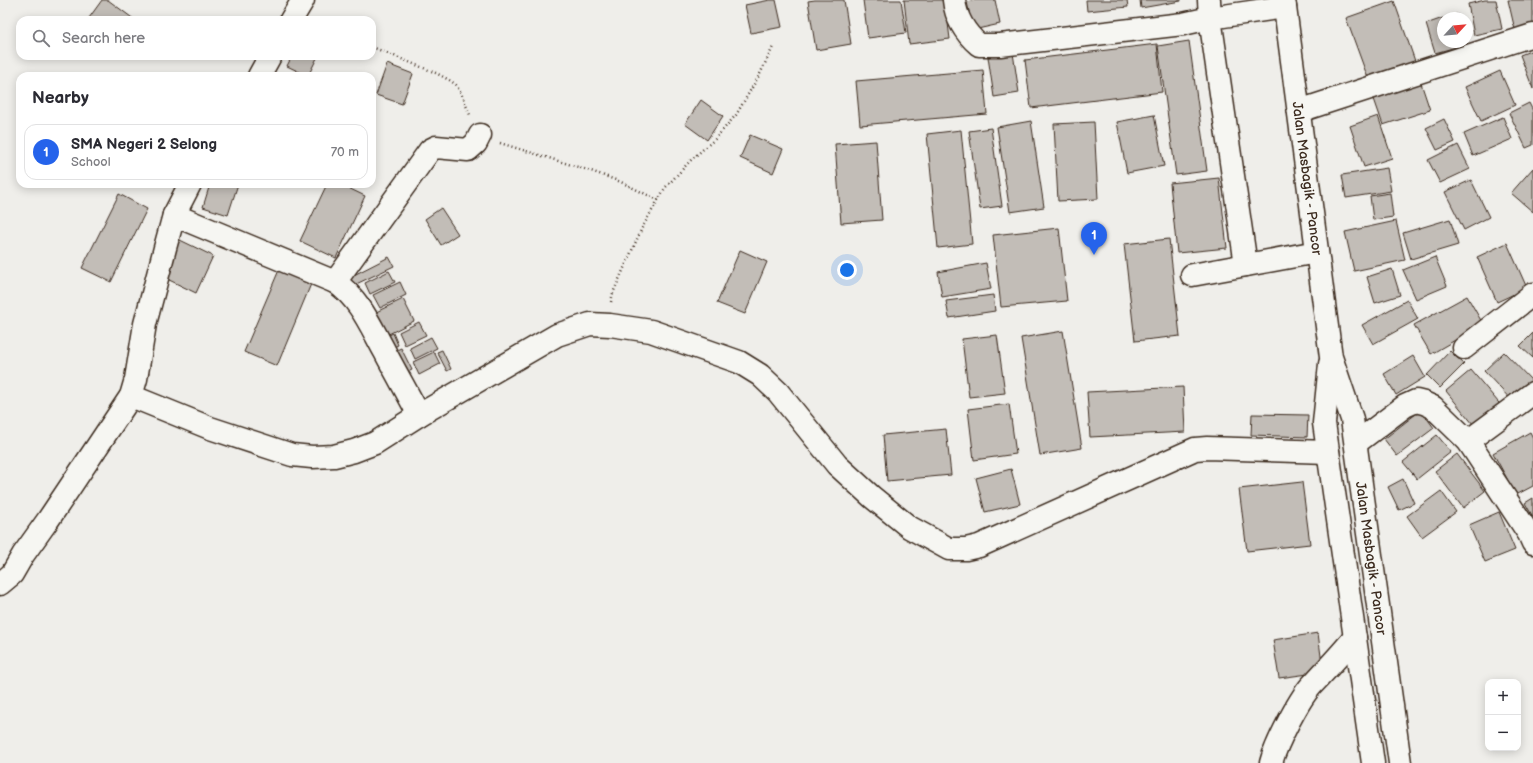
<!DOCTYPE html>
<meta charset="utf-8">
<style>
body{margin:0;font-family:"Balsamiq Sans",sans-serif;background:#f2f2f3;color:#2b2b33}
.controls{position:absolute;right:12px;bottom:12px;display:grid;overflow:hidden;border-radius:8px;box-shadow:0 2px 10px #0003}
.controls button{width:36px;height:36px;display:grid;place-items:center;padding:0;border:0;border-bottom:1px solid #e1e1e2;background:#fff;color:#2b2b33;font:20px sans-serif}
.compass{position:absolute;left:1437px;top:12px;width:36px;height:36px;border-radius:50%;background:#fff;box-shadow:0 2px 10px #0003;rotate:64deg}
.you{position:absolute;left:847px;top:270px;width:14px;height:14px;margin:-10px;border:3px solid #fff;border-radius:50%;background:#1a73e8;box-shadow:0 0 0 6px #1a73e833}
.badge{display:grid;place-items:center;width:26px;height:26px;border-radius:50%;background:#2563eb;color:#fff;font-size:13px;font-weight:700}
.pin{position:absolute;translate:-50% -33px;filter:drop-shadow(0 1px 2px #0008)}
.pin::after{content:'';position:absolute;top:21px;width:14px;height:12px;background:inherit;clip-path:polygon(0 0,100% 0,50% 100%)}
.list{margin:0;padding:0;list-style:none}
h2{display:flex;justify-content:space-between;align-items:center;height:52px;margin:0;padding:0 16px;font-size:17px}
h2 small{font-size:13px;font-weight:400;color:#7c7c81}
.list li{display:grid;grid-template-columns:26px 1fr auto;gap:12px;align-items:center;box-sizing:border-box;height:56px;margin:0 8px 8px;padding:0 8px;border:1px solid #e1e1e2;border-radius:12px}
.list b{display:block;font-size:15px;white-space:nowrap}
.list p{margin:0;font-size:13px;white-space:nowrap;color:#7c7c81}
.list em{font-size:13px;font-style:normal;color:#7c7c81}
.icon{flex:none;width:22px;height:22px;fill:none;stroke:currentColor;stroke-width:2;stroke-linecap:round;stroke-linejoin:round}
.map{position:relative;flex:none;width:1533px;height:763px;overflow:hidden}
.search{position:absolute;background:#fff;box-shadow:0 2px 10px #0003;left:16px;top:16px;width:360px;height:44px;display:flex;align-items:center;gap:10px;box-sizing:border-box;padding:0 14px;border-radius:12px;color:#7c7c81;font-size:15px}
.panel{position:absolute;background:#fff;box-shadow:0 2px 10px #0003;left:16px;top:72px;width:360px;height:116px;border-radius:12px}
.map>svg:first-child{display:block}
</style>
<div class="map">
<svg width="1533" height="763" viewBox="0 0 1533 763">
<rect width="100%" height="100%" fill="#efeeea"/>
<filter id="ink" filterUnits="userSpaceOnUse"><feTurbulence type="fractalNoise" baseFrequency=".025" numOctaves="2"/><feDisplacementMap in="SourceGraphic" scale="8" xChannelSelector="R" yChannelSelector="G"/><feConvolveMatrix kernelMatrix="1 2 1 2 8 2 1 2 1" color-interpolation-filters="sRGB"/></filter>
<g filter="url(#ink)">
<g fill="#c2bdb7" stroke="#3b2a1e">
<polygon points="102,0 108,0 135,20 91,20 89,18"/>
<polygon points="770,0 776,0 782,27 751,33 745,5"/>
<polygon points="815,0 844,0 851,44 816,50 808,1"/>
<polygon points="863,0 901,0 906,33 868,38"/>
<polygon points="904,0 945,0 950,39 909,44"/>
<polygon points="975,0 995,0 1000,24 973,30 967,2"/>
<polygon points="1086,0 1127,0 1128,7 1087,11"/>
<polygon points="1140,0 1181,0 1181,1 1141,8"/>
<polygon points="1485,0 1496,0 1502,29 1474,35 1468,4"/>
<polygon points="1508,0 1533,0 1533,26 1515,30"/>
<polygon points="1394,1 1416,64 1369,81 1346,18"/>
<polygon points="1457,14 1459,18 1444,18"/>
<polygon points="1443,18 1443,42 1466,42 1467,44 1435,53 1426,24"/>
<polygon points="1189,41 1207,171 1176,175 1158,46"/>
<polygon points="1157,44 1162,92 1031,108 1025,60"/>
<polygon points="1533,50 1533,89 1520,55"/>
<polygon points="1013,53 1019,93 994,97 988,57"/>
<polygon points="292,56 318,56 308,76 287,66"/>
<polygon points="387,64 413,74 402,104 376,95"/>
<polygon points="983,70 987,114 860,125 856,81"/>
<polygon points="1500,71 1515,105 1481,121 1465,87"/>
<polygon points="1420,80 1430,110 1383,125 1373,96"/>
<polygon points="701,100 723,116 707,140 685,124"/>
<polygon points="1529,103 1533,111 1533,145 1526,148 1509,113"/>
<polygon points="1154,115 1164,166 1127,173 1117,122"/>
<polygon points="1378,116 1392,158 1364,167 1350,126"/>
<polygon points="1503,117 1512,139 1473,156 1464,134"/>
<polygon points="1444,119 1455,142 1437,150 1426,128"/>
<polygon points="1031,121 1044,207 1010,212 997,127"/>
<polygon points="1094,122 1098,199 1058,201 1054,124"/>
<polygon points="991,128 1002,206 980,209 969,131"/>
<polygon points="961,130 972,244 938,248 927,134"/>
<polygon points="750,135 783,149 773,173 740,158"/>
<polygon points="876,141 882,220 841,223 835,144"/>
<polygon points="1458,145 1470,169 1440,183 1428,160"/>
<polygon points="1387,168 1391,191 1346,198 1342,175"/>
<polygon points="1533,168 1533,212 1511,193"/>
<polygon points="1219,178 1227,248 1177,253 1170,183"/>
<polygon points="1471,180 1489,217 1464,230 1445,192"/>
<polygon points="210,184 238,184 228,215 203,207"/>
<polygon points="327,184 340,184 365,196 336,258 300,241"/>
<polygon points="1390,193 1393,217 1373,220 1370,196"/>
<polygon points="119,194 147,209 111,282 82,268"/>
<polygon points="441,208 458,234 441,245 425,219"/>
<polygon points="1450,219 1458,245 1411,259 1403,233"/>
<polygon points="1396,221 1405,260 1354,271 1345,232"/>
<polygon points="1059,228 1067,301 1001,307 993,235"/>
<polygon points="1169,239 1180,336 1135,341 1124,244"/>
<polygon points="180,240 213,256 196,293 163,277"/>
<polygon points="1507,243 1527,288 1497,302 1477,257"/>
<polygon points="740,250 767,262 745,314 717,303"/>
<polygon points="389,257 394,266 352,286 348,278"/>
<polygon points="1435,257 1447,286 1416,299 1403,270"/>
<polygon points="986,263 991,289 942,297 938,272"/>
<polygon points="1392,269 1400,295 1375,303 1367,277"/>
<polygon points="279,270 311,284 277,366 244,352"/>
<polygon points="389,271 395,282 370,294 365,283"/>
<polygon points="400,282 406,295 380,308 373,295"/>
<polygon points="993,295 995,311 949,318 946,301"/>
<polygon points="1467,296 1483,324 1431,354 1414,325"/>
<polygon points="403,299 414,321 381,338 370,315"/>
<polygon points="1407,300 1418,319 1373,344 1362,325"/>
<polygon points="419,322 426,335 405,345 399,332"/>
<polygon points="1063,331 1082,448 1040,455 1021,338"/>
<polygon points="393,333 398,345 390,349 385,337"/>
<polygon points="1533,333 1533,358 1520,346"/>
<polygon points="997,335 1005,393 969,397 962,339"/>
<polygon points="431,337 437,348 415,359 410,348"/>
<polygon points="401,348 412,370 399,376 388,354"/>
<polygon points="442,350 451,369 447,371 437,352"/>
<polygon points="1450,351 1464,364 1440,388 1427,375"/>
<polygon points="434,352 440,364 419,375 413,362"/>
<polygon points="1504,352 1533,382 1515,404 1484,371"/>
<polygon points="1413,356 1425,377 1396,395 1384,374"/>
<polygon points="1471,370 1504,409 1478,430 1446,391"/>
<polygon points="1183,387 1185,432 1090,437 1087,392"/>
<polygon points="1009,404 1016,454 974,460 968,409"/>
<polygon points="1421,410 1434,428 1397,456 1384,439"/>
<polygon points="1252,414 1308,415 1307,437 1251,435"/>
<polygon points="946,429 951,475 887,481 883,435"/>
<polygon points="1530,432 1533,438 1533,486 1516,495 1493,453"/>
<polygon points="1437,435 1451,452 1417,479 1403,462"/>
<polygon points="1457,454 1485,491 1463,508 1435,471"/>
<polygon points="1011,469 1020,504 985,512 976,478"/>
<polygon points="1403,479 1414,503 1399,510 1388,487"/>
<polygon points="1302,482 1310,544 1247,551 1239,489"/>
<polygon points="1441,491 1456,512 1422,537 1407,516"/>
<polygon points="1533,498 1533,517 1525,503"/>
<polygon points="1499,512 1515,550 1485,562 1469,525"/>
<polygon points="1318,633 1323,672 1279,678 1273,640"/>
</g>
<g fill="none" stroke-linecap="round" stroke-linejoin="round">
<defs>
<g id="street">
<path d="M954,0C956,19 965,33 979,45H1000L1183,24L1210,18L1209,0"/>
<polyline points="1299,111 1533,35"/>
<path d="M174,215L335,282C360,299 371,327 385,352C396,373 408,394 419,415"/>
<polyline points="1246,265 1210,18 1285,7"/>
<polyline points="1192,275 1317,252"/>
<polyline points="335,282 430,150 436,147 468,150 476,143 480,135"/>
<polyline points="1464,348 1533,294"/>
<polyline points="131,396 210,428 292,455 312,457 334,456 354,451 375,443 419,415 557,335 590,324 610,325 651,331 739,362 760,375 778,392 837,465 872,497 909,527 949,549 966,549 979,546 1195,449 1207,448 1328,452"/>
<polyline points="1468,441 1533,393"/>
<polyline points="1356,443 1405,406 1416,401 1424,403 1433,407 1468,441 1529,534 1533,543"/>
<path d="M1271,763C1276,744 1298,701 1311,686C1326,670 1341,654 1355,637"/>
</g>
<g id="secondary">
<polyline points="291,20 303,0"/>
<polyline points="259,76 270,56"/>
<polyline points="0,584 12,574 23,555 48,520 131,396 136,379 145,324 165,248 174,215 190,184"/>
</g>
<g id="primary">
<path id="s1" d="M1284,0L1331,357L1352,419L1400,763"/>
<polyline points="1330,364 1324,423 1373,763"/>
</g>
</defs>
<use href="#street" stroke="#3b2a1e" stroke-width="25"/>
<use href="#secondary" stroke="#3b2a1e" stroke-width="25"/>
<use href="#primary" stroke="#3b2a1e" stroke-width="25"/>
<g stroke="#3b2a1e" stroke-width="2.5" stroke-dasharray="1 3" stroke-linecap="butt">
<polyline points="372,47 436,73 451,81 456,85 461,93 470,115"/>
<polyline points="500,143 591,171 621,182 658,200"/>
<polyline points="611,302 613,293 642,228 665,188 692,159 715,139 736,115 760,74 773,47"/>
</g>
<use href="#street" stroke="#f6f6f2" stroke-width="22"/>
<use href="#secondary" stroke="#f6f6f2" stroke-width="22"/>
<use href="#primary" stroke="#f6f6f2" stroke-width="22"/>
</g>
</g>
<g text-anchor="middle" stroke-width="3" stroke-linejoin="round" paint-order="stroke">
<g font-size="14" fill="#3b2a1e" stroke="#f6f6f2">
<text dy="5" stroke="none"><textPath href="#s1" startOffset="180">Jalan Masbagik - Pancor</textPath></text>
<text dy="5" stroke="none"><textPath href="#s1" startOffset="566">Jalan Masbagik - Pancor</textPath></text>
</g>
</g>
</svg>
<div class="controls">
<button>+</button>
<button>−</button>
</div>
<svg class="compass" viewBox="-18 -18 36 36"><path d="M0-13l5 13h-10z" fill="#e53935"/><path d="M0 13l5-13h-10z" fill="#7c7c81"/></svg>
<div class="you"></div>
<div class="pin badge" style="left:1094px;top:255px">1</div>
<div class="search"><svg class="icon" aria-label="search" viewBox="0 0 24 24"><circle cx="10" cy="10" r="6"/><path d="M15 15l6 6"/></svg>Search here</div>
<section class="panel">
<h2>Nearby<small></small></h2>
<ul class="list">
<li><span class="badge">1</span><div><b>SMA Negeri 2 Selong</b><p>School</p></div><em>70 m</em></li>
</ul>
</section>
</div>
